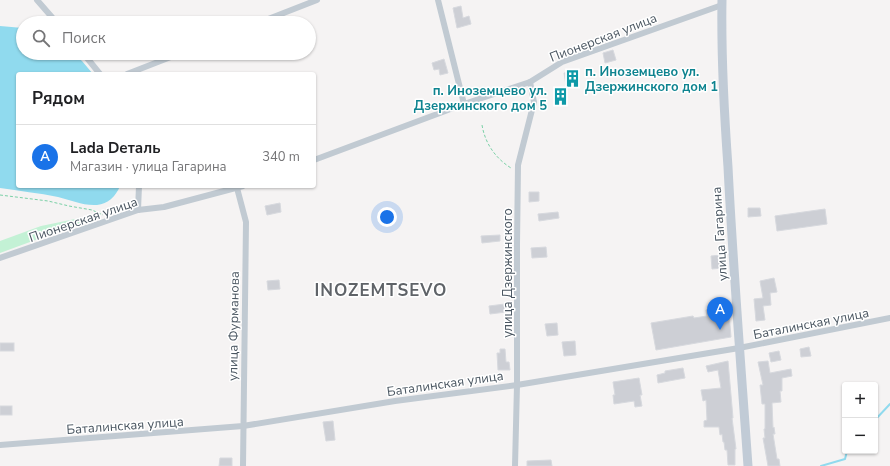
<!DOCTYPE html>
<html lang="ru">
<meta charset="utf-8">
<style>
body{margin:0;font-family:"Nunito Sans",sans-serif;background:#f2f2f2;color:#202124}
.controls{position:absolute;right:12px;bottom:12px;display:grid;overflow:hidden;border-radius:4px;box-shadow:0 1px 3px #0004}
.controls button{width:36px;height:36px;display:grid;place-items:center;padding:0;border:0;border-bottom:1px solid #e0e0e0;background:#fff;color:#202124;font:20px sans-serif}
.you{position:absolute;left:387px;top:217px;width:14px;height:14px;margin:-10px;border:3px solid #fff;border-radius:50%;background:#1a73e8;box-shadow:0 0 0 6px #1a73e833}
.badge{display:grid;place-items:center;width:26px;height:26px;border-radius:50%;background:#1a73e8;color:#fff;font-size:13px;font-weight:700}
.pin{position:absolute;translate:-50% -33px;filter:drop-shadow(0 1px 2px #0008)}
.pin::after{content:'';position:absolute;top:21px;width:14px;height:12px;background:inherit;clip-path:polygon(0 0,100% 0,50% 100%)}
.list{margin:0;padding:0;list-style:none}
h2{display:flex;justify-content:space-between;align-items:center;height:52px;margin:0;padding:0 16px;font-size:17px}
h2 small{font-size:13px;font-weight:400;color:#757577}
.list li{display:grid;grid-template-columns:26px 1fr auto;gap:12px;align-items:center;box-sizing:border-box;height:64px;padding:0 16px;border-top:1px solid #e0e0e0}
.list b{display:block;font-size:15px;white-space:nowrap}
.list p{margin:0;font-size:13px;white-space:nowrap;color:#757577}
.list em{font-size:13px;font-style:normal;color:#757577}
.icon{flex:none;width:22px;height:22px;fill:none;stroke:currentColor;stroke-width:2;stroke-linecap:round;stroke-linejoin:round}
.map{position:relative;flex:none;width:890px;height:466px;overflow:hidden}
.search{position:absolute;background:#fff;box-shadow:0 1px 3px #0004;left:16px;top:16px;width:300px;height:44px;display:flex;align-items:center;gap:10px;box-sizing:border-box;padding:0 14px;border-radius:22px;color:#757577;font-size:15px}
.panel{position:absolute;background:#fff;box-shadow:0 1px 3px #0004;left:16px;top:72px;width:300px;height:116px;border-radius:4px}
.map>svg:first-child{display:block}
</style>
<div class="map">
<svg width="890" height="466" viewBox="0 0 890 466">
<rect width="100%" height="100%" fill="#f5f3f3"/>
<polygon fill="#c3f1d5" points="80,218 87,221 0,253 0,241 41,226"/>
<path fill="#90daee" d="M0,26L23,28V53H72L82,61L93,74H18V186H120C116,196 108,204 97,205C83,206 71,200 58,197C39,193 19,191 0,188Z"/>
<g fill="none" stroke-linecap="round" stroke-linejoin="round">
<g stroke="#90daee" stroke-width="2">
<polyline points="875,420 890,404"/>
<polyline points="821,466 845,459 847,451"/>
</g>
</g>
<g fill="#cdcfd5" stroke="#d7d9de">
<polygon points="461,6 463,18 469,16 471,24 457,28 453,8"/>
<polygon points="613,50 616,60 605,63 603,53"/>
<polygon points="444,59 448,73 440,75 439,69 434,70 432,63"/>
<polygon points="578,71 579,82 566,85 564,73"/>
<polygon points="529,192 539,192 539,201 529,202"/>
<polygon points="280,203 281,212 267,215 265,206"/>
<polygon points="748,208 760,208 761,216 748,217"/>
<polygon points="825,209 827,224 777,231 775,216"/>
<polygon points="558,212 559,218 539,221 538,214"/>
<polygon points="500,235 500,241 482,243 481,236"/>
<polygon points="546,247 547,257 532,258 531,248"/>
<polygon points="721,255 723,268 712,269 711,256"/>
<polygon points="774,278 777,292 770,293 771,305 763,306 765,320 756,321 754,299 763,298 760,281"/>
<polygon points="279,280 280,289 268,290 267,281"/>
<polygon points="728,301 731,337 656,350 651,323 693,316 694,318 707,316 706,310 717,309 717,302"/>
<polygon points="505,304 506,312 490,314 489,306"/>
<polygon points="557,323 558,335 547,336 545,324"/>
<polygon points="575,341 576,355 564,356 562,342"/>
<rect x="0" y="343" width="14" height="8"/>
<polygon points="809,347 811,356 801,357 800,349"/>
<polygon points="500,349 505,349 506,362 509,362 510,370 498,370 497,353 500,353"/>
<polygon points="779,351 781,360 771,362 769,353"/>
<polygon points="728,361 733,418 732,418 736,449 735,449 735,465 728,465 727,450 725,450 724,442 723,442 722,434 720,435 719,427 704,427 704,421 707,420 706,400 703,401 701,390 721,388 718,370 708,372 706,366"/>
<polygon points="768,361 770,373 791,369 792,376 782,378 782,391 780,391 781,402 772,403 773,428 774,427 775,434 773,434 777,459 779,459 780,466 768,466 763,438 765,438 764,429 765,429 765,404 762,404 760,385 763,385 758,362"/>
<polygon points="683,368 685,378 658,383 657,375 665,373 665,371"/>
<polygon points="639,378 642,395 640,395 642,406 635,407 634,401 614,404 613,395 615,395 613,382"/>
<rect x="0" y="406" width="12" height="9"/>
<polygon points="333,421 335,440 326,441 323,422"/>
<polygon points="220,458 232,458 232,466 219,466"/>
<polygon points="551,460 552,466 527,466 527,461"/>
</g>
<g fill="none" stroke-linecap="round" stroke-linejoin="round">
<g stroke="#7ad0a6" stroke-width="1" stroke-dasharray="3 2" stroke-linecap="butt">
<path d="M482,125C485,143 495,158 511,168"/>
<polyline points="0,195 48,201 69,206 92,210 103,215"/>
</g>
<g stroke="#c1cad2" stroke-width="6">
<polyline points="37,0 57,23"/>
<polyline points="438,0 464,104"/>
<polyline points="258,23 317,0"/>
<polyline points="83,53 100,74"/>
<polyline points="127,74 181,53"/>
<polyline points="314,160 464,104 530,82 562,62 722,5"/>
<polyline points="237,188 246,222 243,466"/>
<polyline points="138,210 139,186"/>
<polyline points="0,258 138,210 164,207 243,186"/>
<polyline points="0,445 243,426 395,401 517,385 739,348 890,318"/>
<polyline points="515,466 517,385 517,244 518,165 534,102 530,82"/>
</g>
<path stroke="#c1cbd6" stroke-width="9" d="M722,0C721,56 724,111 728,167C733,267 741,366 748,466"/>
</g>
<defs>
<symbol id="building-bare" viewBox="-9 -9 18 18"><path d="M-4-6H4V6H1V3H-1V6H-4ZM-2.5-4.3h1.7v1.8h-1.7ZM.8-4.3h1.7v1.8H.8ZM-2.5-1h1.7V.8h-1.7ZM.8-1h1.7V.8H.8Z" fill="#0f9aa8" stroke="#fff" stroke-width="2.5" paint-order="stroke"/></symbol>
</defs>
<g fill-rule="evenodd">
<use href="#building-bare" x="560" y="66" width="25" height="25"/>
<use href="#building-bare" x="548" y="84" width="25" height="25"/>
</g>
<g text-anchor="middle" stroke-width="3" stroke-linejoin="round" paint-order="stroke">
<g font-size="13" fill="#4a5661" stroke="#fff">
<text transform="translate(603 37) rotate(-21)" y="5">Пионерская улица</text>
<text transform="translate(83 219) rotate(-19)" y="5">Пионерская улица</text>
<text transform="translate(719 234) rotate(-94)" y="5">улица Гагарина</text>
<text transform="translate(507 273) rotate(-90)" y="5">улица Дзержинского</text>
<text transform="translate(811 323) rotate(-11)" y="5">Баталинская улица</text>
<text transform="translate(233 326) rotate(-89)" y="5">улица Фурманова</text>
<text transform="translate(445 383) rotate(-8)" y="5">Баталинская улица</text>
<text transform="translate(125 425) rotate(-4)" y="5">Баталинская улица</text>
</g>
<g font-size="13" font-weight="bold" fill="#0d838f" stroke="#fff" text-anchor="start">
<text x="585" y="76">п. Иноземцево ул.<tspan x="585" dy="15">Дзержинского дом 1</tspan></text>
<text x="547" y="95" text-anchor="end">п. Иноземцево ул.<tspan x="547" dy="15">Дзержинского дом 5</tspan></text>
</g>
<g font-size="17" font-weight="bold" letter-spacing="1" fill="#5f6368" stroke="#fff">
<text x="381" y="296">INOZEMTSEVO</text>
</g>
</g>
</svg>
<div class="controls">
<button>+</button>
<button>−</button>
</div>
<div class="you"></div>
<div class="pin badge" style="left:720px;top:330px">A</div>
<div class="search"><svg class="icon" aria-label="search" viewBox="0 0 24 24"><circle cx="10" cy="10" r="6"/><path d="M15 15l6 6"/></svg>Поиск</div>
<section class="panel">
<h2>Рядом<small></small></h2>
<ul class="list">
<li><span class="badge">A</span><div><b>Lada Dеталь</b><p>Магазин · улица Гагарина</p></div><em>340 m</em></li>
</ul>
</section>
</div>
